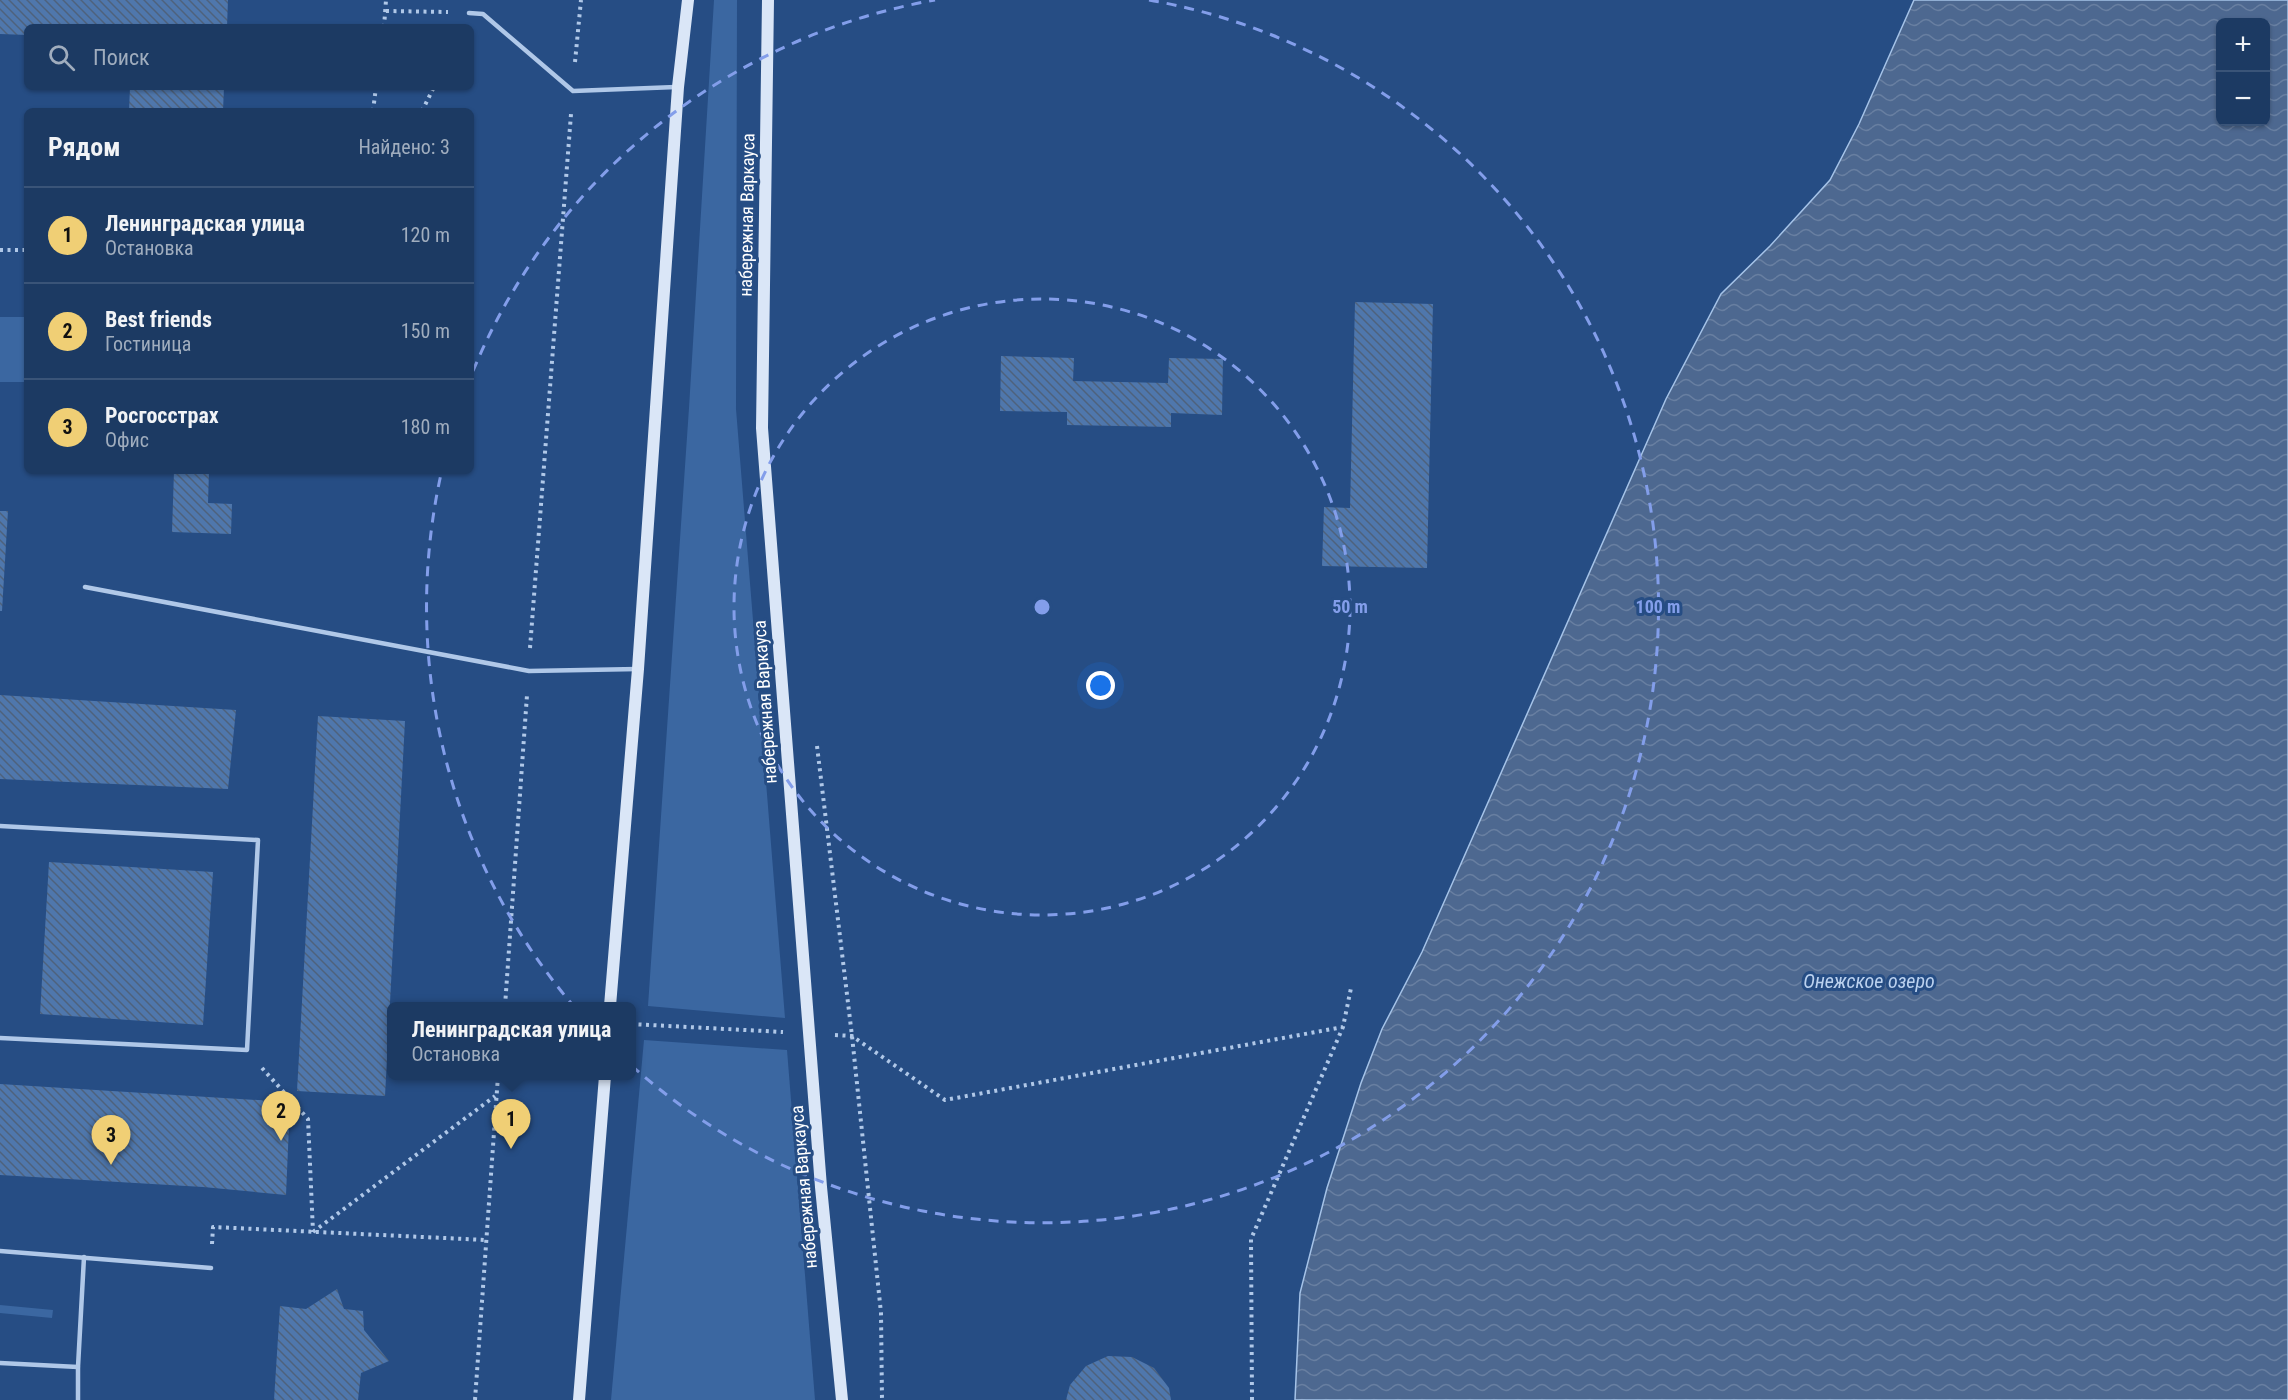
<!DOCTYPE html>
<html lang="ru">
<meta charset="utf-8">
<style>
body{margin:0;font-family:"Roboto Condensed",sans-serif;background:#254169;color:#f1f3f6}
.controls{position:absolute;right:18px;top:18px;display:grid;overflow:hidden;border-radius:9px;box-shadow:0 2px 4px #0004}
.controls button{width:54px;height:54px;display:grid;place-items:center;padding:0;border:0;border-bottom:2px solid #3a5478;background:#1c3a63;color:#f1f3f6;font:30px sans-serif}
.you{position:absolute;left:1101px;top:686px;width:21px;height:21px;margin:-15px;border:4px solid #fff;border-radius:50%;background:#1a73e8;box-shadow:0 0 0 9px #1a73e833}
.badge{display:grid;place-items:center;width:39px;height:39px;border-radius:50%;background:#f0cf75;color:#111;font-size:20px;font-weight:700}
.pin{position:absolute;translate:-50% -50px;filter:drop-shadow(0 2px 3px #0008)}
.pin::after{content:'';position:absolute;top:32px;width:21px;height:18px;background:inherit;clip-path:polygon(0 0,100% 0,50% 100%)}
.popup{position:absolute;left:387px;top:1002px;width:249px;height:78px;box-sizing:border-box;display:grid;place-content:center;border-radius:9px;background:#1c3a63;filter:drop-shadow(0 2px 4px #0005);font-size:20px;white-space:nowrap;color:#a0adbe}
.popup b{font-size:22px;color:#f1f3f6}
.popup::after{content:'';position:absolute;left:50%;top:100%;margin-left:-12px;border:12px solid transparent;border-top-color:#1c3a63}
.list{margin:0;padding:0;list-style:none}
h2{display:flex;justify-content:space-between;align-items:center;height:78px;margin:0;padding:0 24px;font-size:26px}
h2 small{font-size:20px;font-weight:400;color:#a0adbe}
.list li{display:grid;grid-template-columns:39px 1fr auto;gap:18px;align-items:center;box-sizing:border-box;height:96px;padding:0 24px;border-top:2px solid #3a5478}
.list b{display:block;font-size:22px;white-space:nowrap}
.list p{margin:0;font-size:20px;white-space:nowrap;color:#a0adbe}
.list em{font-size:20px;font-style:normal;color:#a0adbe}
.icon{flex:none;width:33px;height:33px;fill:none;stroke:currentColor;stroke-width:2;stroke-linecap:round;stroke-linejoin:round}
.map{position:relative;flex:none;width:2288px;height:1400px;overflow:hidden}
.search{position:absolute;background:#1c3a63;box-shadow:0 2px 4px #0004;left:24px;top:24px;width:450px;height:66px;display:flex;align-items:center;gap:15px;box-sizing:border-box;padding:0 21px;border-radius:9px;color:#a0adbe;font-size:22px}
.panel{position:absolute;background:#1c3a63;box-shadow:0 2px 4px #0004;left:24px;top:108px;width:450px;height:366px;border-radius:9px}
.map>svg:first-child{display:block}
</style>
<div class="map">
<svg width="2288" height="1400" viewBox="0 0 2288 1400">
<defs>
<pattern id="water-waves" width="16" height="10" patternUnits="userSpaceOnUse" patternTransform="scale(1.5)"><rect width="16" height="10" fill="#4d6890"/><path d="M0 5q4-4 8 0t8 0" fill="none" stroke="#687fa1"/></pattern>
<pattern id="building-back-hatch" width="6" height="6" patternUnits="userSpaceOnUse" patternTransform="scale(1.5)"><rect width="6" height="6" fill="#4f77ac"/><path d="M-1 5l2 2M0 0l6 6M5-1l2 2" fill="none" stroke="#4e627c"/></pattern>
</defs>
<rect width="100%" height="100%" fill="#264d84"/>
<g fill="#3b67a1">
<polygon points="714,0 737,0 736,409 785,1018 648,1006 689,408"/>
<rect x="0" y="317" width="27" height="65"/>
<polygon points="644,1040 787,1050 815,1400 611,1400"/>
<polygon points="0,1305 53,1310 52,1318 0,1313"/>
</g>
<path fill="url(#water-waves)" stroke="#a5c3e8" stroke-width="1.5" fill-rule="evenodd" d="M1914,0H2288V1400H1295L1300,1293L1327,1188L1361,1083L1382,1029L1422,952L1666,399L1721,294L1770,246L1830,180L1859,124ZM2220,22H2266V122H2220Z"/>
<g fill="url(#building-back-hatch)">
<polygon points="0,0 228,0 227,27 27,27 27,35 0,34"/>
<polygon points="130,87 224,87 223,111 129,111"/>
<polygon points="1355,302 1433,304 1427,568 1322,566 1324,507 1350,508"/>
<polygon points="1001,356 1074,358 1073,381 1168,383 1169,358 1223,359 1222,415 1171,413 1171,427 1067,425 1067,412 1000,411"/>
<polygon points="174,471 209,471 208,503 232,504 231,534 172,532"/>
<polygon points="0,511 8,511 2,611 0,611"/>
<polygon points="0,695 236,710 228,789 0,779"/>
<polygon points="318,716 405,721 385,1096 297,1091"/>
<polygon points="49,862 213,872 203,1025 40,1014"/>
<polygon points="0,1084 290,1102 286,1195 203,1187 0,1175"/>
<polygon points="337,1289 344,1309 363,1311 364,1330 389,1361 361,1373 358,1400 274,1400 280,1306 306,1309"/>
<polygon points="1108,1356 1132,1357 1154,1368 1169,1388 1171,1400 1066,1400 1070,1385 1086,1366"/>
</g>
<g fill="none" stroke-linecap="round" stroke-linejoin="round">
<g stroke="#b0c8e8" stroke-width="4" stroke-dasharray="3 4.5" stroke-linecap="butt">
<polyline points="386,11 448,12"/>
<polyline points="384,27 386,0"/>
<polyline points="575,62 581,0"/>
<polyline points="373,111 376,87"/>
<polyline points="422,111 434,87"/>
<polyline points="0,250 27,250"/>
<polyline points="530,648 571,114"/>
<polyline points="817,746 852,1036 881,1313 882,1400"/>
<polyline points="505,1006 527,695"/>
<polyline points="631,1024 783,1032"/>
<polyline points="835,1035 852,1036 945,1100 1343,1027"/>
<polyline points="262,1068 308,1119 313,1232"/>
<polyline points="313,1232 495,1096"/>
<polyline points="212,1244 213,1227 486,1240"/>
<polyline points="475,1400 498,1076"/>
<polyline points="1252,1400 1251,1239 1343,1027 1351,988"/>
</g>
<g stroke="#b0c8e8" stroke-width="4.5">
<polyline points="469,13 483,14 573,91 676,87"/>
<polyline points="85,587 529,671 638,669"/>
<polyline points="0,826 258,840 247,1050 0,1038"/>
<polyline points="0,1251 211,1268"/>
<polyline points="0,1363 78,1367"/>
<polyline points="78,1400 78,1367 84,1257"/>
</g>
<g stroke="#dae6f7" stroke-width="12">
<polyline points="768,0 762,428 821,1187 842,1400"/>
<polyline points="610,1006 638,669 678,87 688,0"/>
<polyline points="579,1400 605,1076"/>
</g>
</g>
<g fill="none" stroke="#839eea" stroke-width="3" stroke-dasharray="10 8">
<circle cx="1042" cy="607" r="308"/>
<path d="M473 371A616 616 0 0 1 935 0M1149 0A616 616 0 1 1 441 474"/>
</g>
<g text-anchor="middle" stroke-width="6" stroke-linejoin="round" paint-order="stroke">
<g font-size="18" fill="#fff" stroke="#264d84">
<text transform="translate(747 215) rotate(-89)" y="6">набережная Варкауса</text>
<text transform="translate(765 702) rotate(-94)" y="6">набережная Варкауса</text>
<text transform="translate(804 1187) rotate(-95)" y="6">набережная Варкауса</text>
</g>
<g font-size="20" font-style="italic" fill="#bcd2ef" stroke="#264d84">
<text x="1869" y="988">Онежское озеро</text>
</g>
</g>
<circle cx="1042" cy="607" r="9" fill="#839eea" stroke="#264d84" stroke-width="3"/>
<g font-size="18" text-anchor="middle" font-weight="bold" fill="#839eea" stroke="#264d84" stroke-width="6" stroke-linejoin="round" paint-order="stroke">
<text x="1350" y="613">50 m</text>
<text x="1658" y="613">100 m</text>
</g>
</svg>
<div class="controls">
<button>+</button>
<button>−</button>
</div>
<div class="you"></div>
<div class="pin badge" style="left:511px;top:1149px">1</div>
<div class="popup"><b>Ленинградская улица</b>Остановка</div>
<div class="pin badge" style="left:281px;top:1141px">2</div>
<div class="pin badge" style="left:111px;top:1165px">3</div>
<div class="search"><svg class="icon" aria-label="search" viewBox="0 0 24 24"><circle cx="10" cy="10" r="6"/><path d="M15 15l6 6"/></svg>Поиск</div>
<section class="panel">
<h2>Рядом<small>Найдено: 3</small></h2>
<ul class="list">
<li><span class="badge">1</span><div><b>Ленинградская улица</b><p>Остановка</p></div><em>120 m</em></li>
<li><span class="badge">2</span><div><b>Best friends</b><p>Гостиница</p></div><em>150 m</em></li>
<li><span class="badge">3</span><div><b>Росгосстрах</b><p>Офис</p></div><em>180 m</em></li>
</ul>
</section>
</div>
